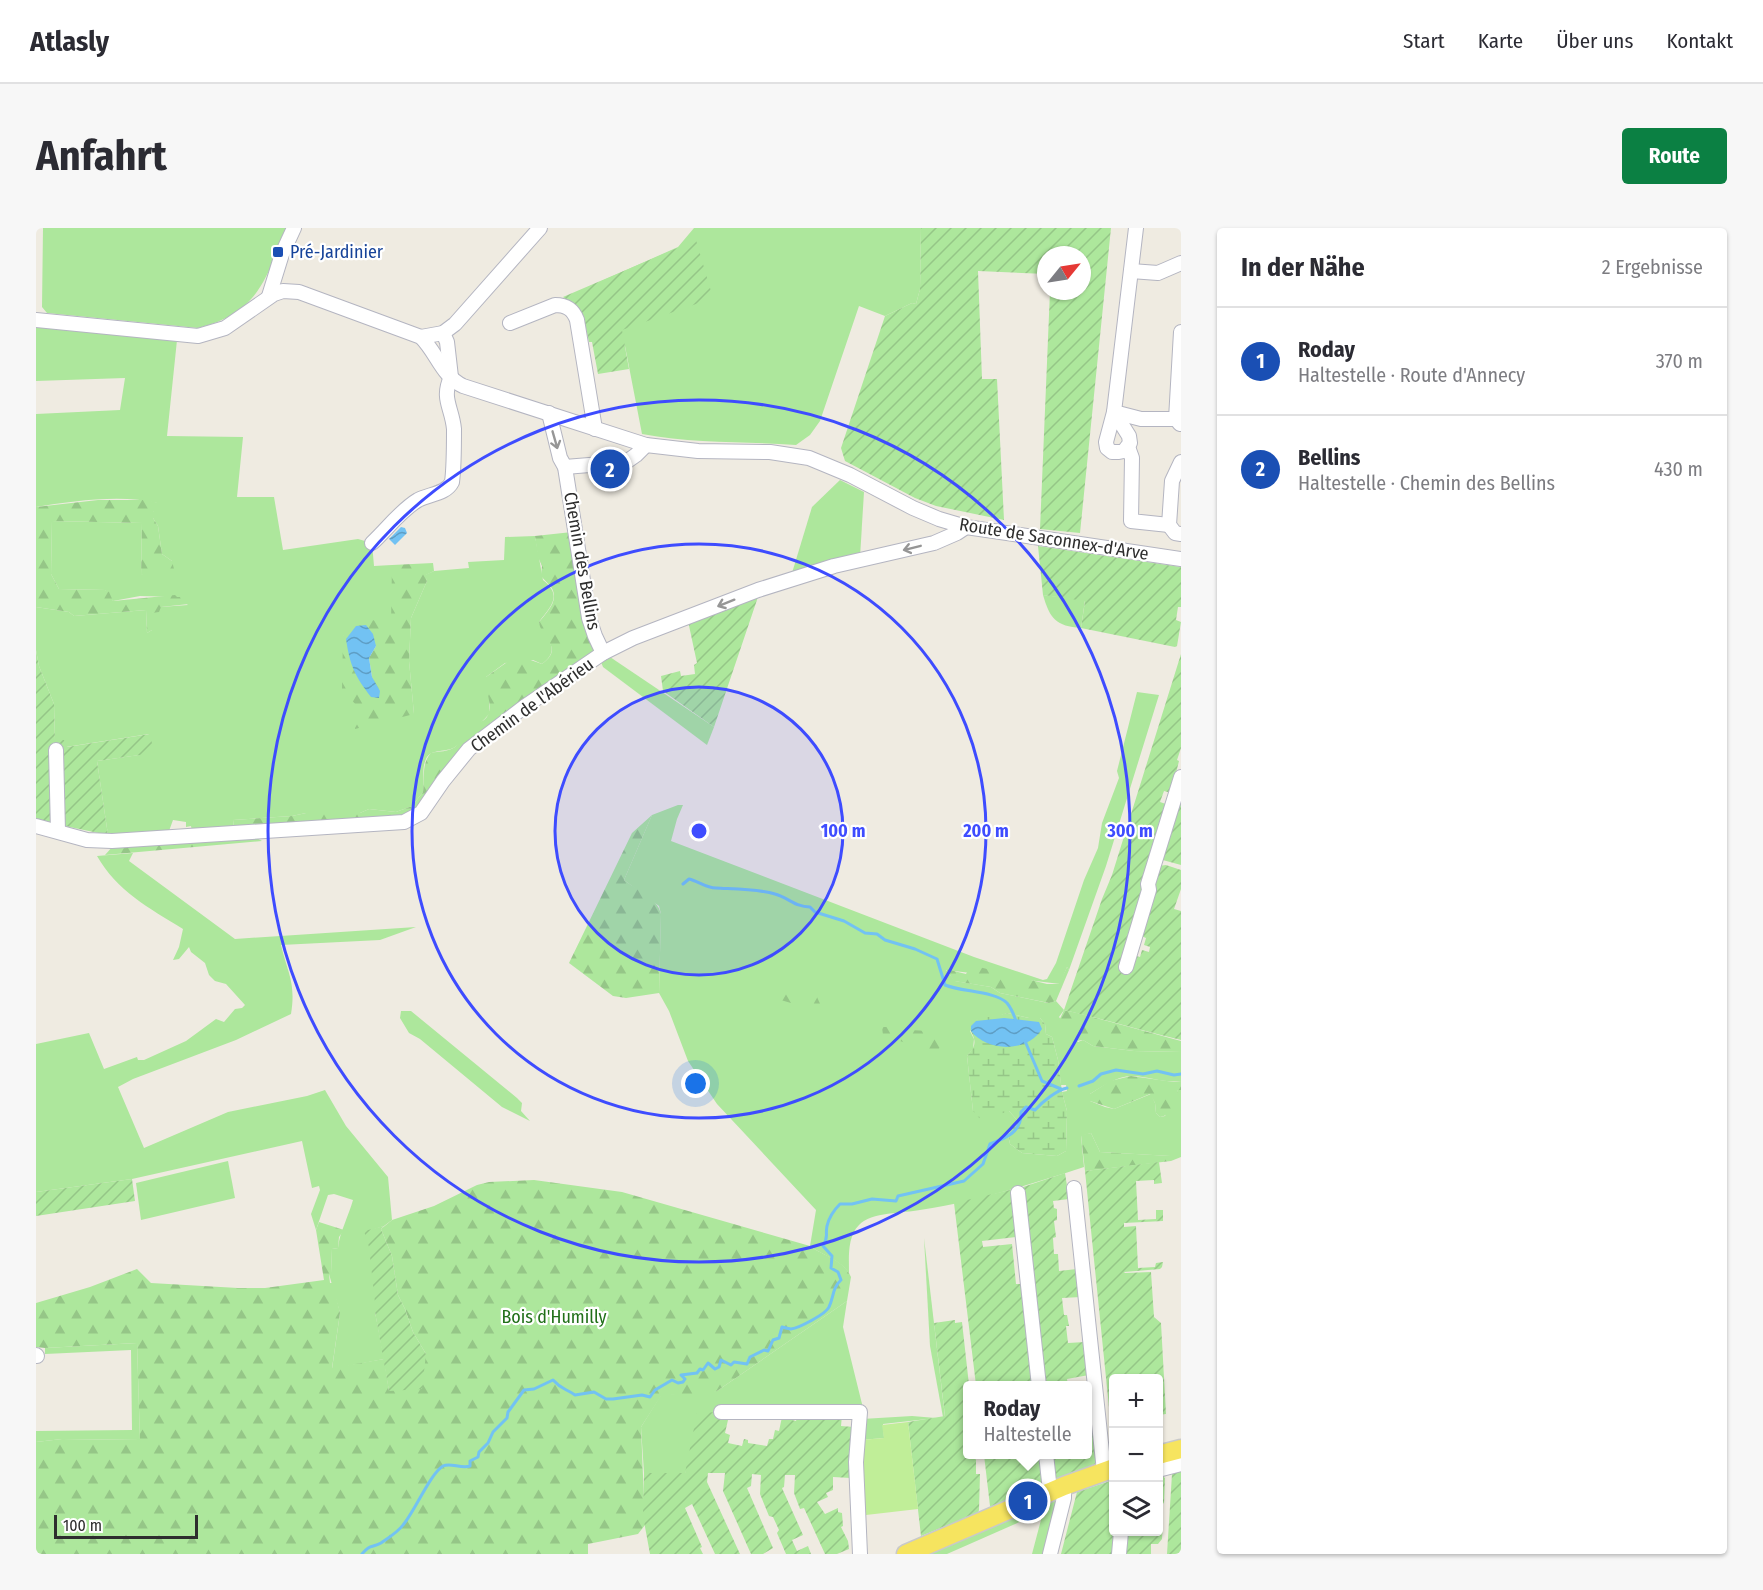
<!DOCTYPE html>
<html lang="de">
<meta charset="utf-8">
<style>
body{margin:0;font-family:"Fira Sans Condensed",sans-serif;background:#f7f7f7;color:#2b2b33}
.controls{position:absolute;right:18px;bottom:18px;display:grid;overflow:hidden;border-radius:6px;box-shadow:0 2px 4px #0004}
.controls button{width:54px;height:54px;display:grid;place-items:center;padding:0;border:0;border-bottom:2px solid #e1e1e2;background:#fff;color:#2b2b33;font:30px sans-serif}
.compass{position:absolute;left:1001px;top:18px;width:54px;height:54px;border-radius:50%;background:#fff;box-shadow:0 2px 4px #0004;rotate:60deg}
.scale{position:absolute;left:18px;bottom:15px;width:144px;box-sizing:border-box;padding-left:6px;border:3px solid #2e2e2e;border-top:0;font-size:16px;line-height:21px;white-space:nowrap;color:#2e2e2e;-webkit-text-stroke:4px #fff;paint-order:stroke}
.you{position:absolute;left:660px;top:856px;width:21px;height:21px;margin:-15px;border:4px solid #fff;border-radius:50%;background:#1a73e8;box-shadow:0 0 0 9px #1a73e833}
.badge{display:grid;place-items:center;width:39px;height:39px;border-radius:50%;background:#0b8043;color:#fff;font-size:20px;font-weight:700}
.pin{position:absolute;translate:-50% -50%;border:3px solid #fff;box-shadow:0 2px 6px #0006}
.popup{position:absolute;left:927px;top:1153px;width:129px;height:78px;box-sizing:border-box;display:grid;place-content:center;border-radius:6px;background:#fff;filter:drop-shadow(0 2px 4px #0005);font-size:20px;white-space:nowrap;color:#7c7c81}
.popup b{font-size:22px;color:#2b2b33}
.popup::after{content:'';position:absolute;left:50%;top:100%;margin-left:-12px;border:12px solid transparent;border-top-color:#fff}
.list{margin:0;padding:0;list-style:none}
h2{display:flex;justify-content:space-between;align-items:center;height:78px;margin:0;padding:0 24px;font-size:26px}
h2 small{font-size:20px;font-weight:400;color:#7c7c81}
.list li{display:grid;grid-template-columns:39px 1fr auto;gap:18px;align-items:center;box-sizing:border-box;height:108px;padding:0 24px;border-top:2px solid #e1e1e2}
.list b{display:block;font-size:22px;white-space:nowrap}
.list p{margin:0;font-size:20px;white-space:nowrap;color:#7c7c81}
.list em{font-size:20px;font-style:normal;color:#7c7c81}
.icon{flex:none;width:33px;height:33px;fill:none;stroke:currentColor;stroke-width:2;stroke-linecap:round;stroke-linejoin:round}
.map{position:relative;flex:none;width:1145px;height:1326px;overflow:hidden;border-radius:6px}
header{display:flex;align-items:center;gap:36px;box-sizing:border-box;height:84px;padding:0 30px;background:#fff;border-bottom:2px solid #e1e1e2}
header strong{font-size:28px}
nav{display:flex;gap:33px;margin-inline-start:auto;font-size:21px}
.intro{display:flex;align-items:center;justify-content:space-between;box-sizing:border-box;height:144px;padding:0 36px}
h1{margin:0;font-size:42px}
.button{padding:15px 27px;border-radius:6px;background:#0b8043;color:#fff;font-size:21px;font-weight:700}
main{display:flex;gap:36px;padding:0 36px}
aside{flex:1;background:#fff;border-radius:6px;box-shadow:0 2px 4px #0004}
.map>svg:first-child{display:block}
</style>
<header>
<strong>Atlasly</strong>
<nav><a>Start</a><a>Karte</a><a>Über uns</a><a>Kontakt</a></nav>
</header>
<div class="intro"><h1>Anfahrt</h1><a class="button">Route</a></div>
<main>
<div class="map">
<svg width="1145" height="1326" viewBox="0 0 1145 1326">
<defs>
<pattern id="forest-firs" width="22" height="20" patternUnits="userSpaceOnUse" patternTransform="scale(1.5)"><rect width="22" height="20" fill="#ade79c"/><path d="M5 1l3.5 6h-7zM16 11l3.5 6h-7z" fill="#95c687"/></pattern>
<pattern id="wetland-marsh" width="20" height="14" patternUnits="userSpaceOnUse" patternTransform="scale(1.5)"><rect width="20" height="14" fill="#ade79c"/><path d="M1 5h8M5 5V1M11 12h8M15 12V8" fill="none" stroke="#95c687"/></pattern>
<pattern id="garden-furrows" width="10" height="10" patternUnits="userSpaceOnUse" patternTransform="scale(1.5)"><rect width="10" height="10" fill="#ade79c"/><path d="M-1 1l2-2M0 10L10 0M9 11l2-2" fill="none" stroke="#95c687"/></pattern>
<pattern id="water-waves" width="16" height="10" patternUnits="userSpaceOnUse" patternTransform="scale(1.5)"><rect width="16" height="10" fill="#72c2f3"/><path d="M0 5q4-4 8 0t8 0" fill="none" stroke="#5e9ec5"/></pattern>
</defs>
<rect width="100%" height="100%" fill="#efebe1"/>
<g fill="#ade79c" fill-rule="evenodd">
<path d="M7,0H251C229,51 223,85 162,100L11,85L6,79Z"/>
<path d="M658,0H885L884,61L880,76L876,75L849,88L823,78L784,193L774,207L760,217C709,213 657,216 606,206L589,118L552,59L642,19Z"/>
<path d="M0,98L141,112L131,208L207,209L201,269H238L247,322L322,311L336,315L338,338L356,337V396L307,408V423L378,486L373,433L375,390L391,353L389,347L398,343L433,340L432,334L468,332L469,309L499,308L507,352C527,368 515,378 503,394C510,411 526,421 506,436L497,432L469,435L450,449L453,468V486C449,491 424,516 419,519C410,525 395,520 390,531C385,542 389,553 387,564L376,578L360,584L333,581L324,585H270L256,588L197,592L198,600L156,603L155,598L150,599V594L137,592L133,603L72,607L61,533L103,527L113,506L30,519L19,512L18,476L3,438L0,422V379L33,384L38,388L110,382L111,405L116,402V385L124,379L152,377L141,369L104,368L77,373L69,362L23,361L15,346L16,293L106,295L105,347L136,333L126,326L122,298L117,290V284L121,275C86,266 36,273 0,279V186L84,182L89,150L0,153Z"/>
<polygon points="804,252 828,264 824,329 756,345 776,279"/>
<path d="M1007,367L1049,372L1045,400C1020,398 1014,391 1007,367Z"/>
<polygon points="574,429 678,499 671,517 567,439 565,434"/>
<path d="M1101,464L1123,467L1070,638L1033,742L1031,739L1024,756L910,742L919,753L955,759L964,765L1012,775L1020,773L1028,782L1023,789L1042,814L1047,812L1057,818L1098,823L1145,824V853C1129,855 1113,849 1098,848C1082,847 1067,858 1054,866V873L1069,879L1078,881L1115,866L1119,875L1120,885L1124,889L1129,888L1142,862H1145V929L1135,933L1134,928L1064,924L1055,905L1045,908L1048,939C995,956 940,974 884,982C868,985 835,984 823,997C811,1009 813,1030 813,1045C802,1030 789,1029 774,1018L780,982L681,876L652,833L633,783L623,765L625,686L623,678L588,652L616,587L642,577H647L641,591L635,613L938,729L1007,752L1011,751L1020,735L1048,652L1062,620L1066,595L1083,550L1081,543ZM971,785L993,790H1004L1009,796L1010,806L1016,809L1022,832L1025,857H1030L1031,863L1026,864L1031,883L1030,923L1021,928L986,925L974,916L972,907L981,892L973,883H937L931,828L937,821L938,811L934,803L940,792L960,789Z"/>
<path d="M97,625L93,633L199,711L380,699L344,712L245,717C252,746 260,755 255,786L200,812L97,851L82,859L108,920L192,884L271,868L289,862L310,898L352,949L356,992L348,998L329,1004L336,1008L343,1059L339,1084L348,1131L296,1141L304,1085L293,1046L295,1045L296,1021L302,1020C303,1006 313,987 317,972L298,966L292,967L280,1002L275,986L284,962L283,958L276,960L266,913L96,951L0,964V816L53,805L68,841L101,829L102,832H108L150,813L180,791L188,794L199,781L206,780L209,777L190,756L179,753L173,747L169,735L155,724L153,719L143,731L137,732L143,719L147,701C113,680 81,663 61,628Z"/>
<polygon points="365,783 375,783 481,870 486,875 485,883 494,893 466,879 384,811 373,805 364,790"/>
<polygon points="192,933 199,970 105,992 100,955"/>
<polygon points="888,1010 909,1189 907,1189 894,1118"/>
<polygon points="811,1073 807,1099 827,1180 683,1181 649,1245 608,1245 605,1199 625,1167 681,1163"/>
<polygon points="101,1115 104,1212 26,1211 0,1214 0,1203 96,1202 95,1122 9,1126 9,1120"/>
<polygon points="876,1188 900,1190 847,1196 848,1210 825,1212 826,1191"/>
<polygon points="1020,1272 1008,1326 996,1326 1006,1288 995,1289 911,1326 884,1326"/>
</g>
<g fill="url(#forest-firs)" fill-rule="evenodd">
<polygon points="62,272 112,272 122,275 122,280 117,284 117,290 122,298 126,326 136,333 138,341 136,344 105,347 106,295 16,293 15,346 23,361 69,362 73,364 77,373 139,367 141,369 150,369 153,376 125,379 123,384 116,385 116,402 111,405 110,382 38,388 33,384 0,379 0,279"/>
<path d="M536,304L558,425L461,494L375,588L198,600L197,592L256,588L270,585H324L333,581L360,584L376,578L387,564C389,550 385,536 395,525C403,523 412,524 419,519C426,514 428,501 436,497C442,494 449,494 452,487C457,475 448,459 450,449L477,430L486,429L506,436C529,419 505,411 503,394C511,384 524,372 515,359C512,355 508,352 505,348L506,338L502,329L499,308Z"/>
<path d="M397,335L398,343L390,347L391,353L375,390L373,433L378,486L319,501L320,477L306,461L307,408L317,395L327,390L355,396L356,337ZM310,411L340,418L333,430L336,449L344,463Z"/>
<path d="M616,587L588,652C601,662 621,669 625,686L623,765L590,770L577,768L533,735L596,605Z"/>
<polygon points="217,608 226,613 69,627 77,618"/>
<polygon points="935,737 1011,756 1023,756 1031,739 1033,742 1020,773 1013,775 964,765 955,759 918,753 910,741 930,746"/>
<polygon points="730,762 781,769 785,778 779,782 731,768"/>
<path d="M1028,782C1068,791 1106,803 1145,813V824L1098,823L1057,818L1047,812L1033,814L1022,795Z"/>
<path d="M846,799C865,798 883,806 901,801L906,805V818L898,825L847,807Z"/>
<path d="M1095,848L1138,854L1145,853V862H1142C1138,873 1137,887 1124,889L1120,885L1119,875L1114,866L1078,881L1054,873V866L1074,853Z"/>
<polygon points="1055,905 1064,924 1135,928 1135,933 1049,943 1045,907"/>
<path d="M498,952L586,964L774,1018C789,1029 807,1031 815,1049L811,1073L681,1163L654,1172L644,1170V1166L625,1168L605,1199L609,1297L602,1306L552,1316V1326H0V1214L26,1211L104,1212L101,1115L9,1120L0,1119V1075L54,1059L101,1041L115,1055L202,1060H229L288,1052L280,1002L283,994L308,1002L303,1009L302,1020L296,1021L295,1046H293L294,1055H297L304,1085L296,1140L348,1131L353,1163L390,1126L377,1104L369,1081L362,1067L356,1028L345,1001L356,992L398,978L441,957L453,954Z"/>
</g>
<path fill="url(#wetland-marsh)" d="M971,785L993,790H1004L1009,796L1010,806L1016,809L1022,832L1026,864L1031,883L1030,923L1021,928L986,925L974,916L972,907L981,892L973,883L945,892L937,883L931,828C935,823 940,818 938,811C937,804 929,799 937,793C943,789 962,788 971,785Z"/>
<g fill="url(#garden-furrows)">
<polygon points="885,0 1075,0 1044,305 1004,301 1014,63 1046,63 1046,27 1010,27 1010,46 942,43 946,151 961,151 968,292 900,278 879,270 809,233 805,220 849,88 876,75 880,76 884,61"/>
<polygon points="660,12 677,70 586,102 593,141 562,146 556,114 553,114 547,87 527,69"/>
<polygon points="1002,318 1145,339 1145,379 1142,379 1140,392 1145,394 1141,418 1139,419 1045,400 1049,373 1007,367"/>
<polygon points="723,366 678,499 627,463 625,448 644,443 645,448 659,446 658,437 661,435 652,393"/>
<polygon points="0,422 3,438 18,476 19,512 28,512 31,519 114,506 118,525 61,533 72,607 0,592"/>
<path d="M1145,426V520L1141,532L1143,533L1135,565L1128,563L1124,574L1133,577L1097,727L1104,729L1106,722L1113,724L1114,719L1108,717L1110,710L1103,707L1122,638L1130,637L1145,642V661L1138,681L1145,683V812C1106,803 1068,791 1028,782L1066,671L1076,647Z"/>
<polygon points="1145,569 1145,637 1123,631"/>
<polygon points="1123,934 1126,955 1118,956 1118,952 1100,953 1102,992 1120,991 1120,982 1127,982 1127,993 1088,995 1088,999 1100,998 1102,1040 1119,1039 1120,1035 1127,1034 1126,1039 1124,1041 1088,1044 1089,1045 1115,1044 1118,1089 1125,1095 1130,1186 1123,1187 1122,1150 1078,1150 1077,1188 1074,1189 1049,943"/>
<polygon points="1029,945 1033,971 1017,973 1018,980 1021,981 1021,992 1018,993 1020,1009 1017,1010 1018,1026 1022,1026 1023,1043 1041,1041 1045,1069 1026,1070 1028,1087 1031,1087 1033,1098 1030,1098 1032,1115 1049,1114 1053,1147 1031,1151 1032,1157 1006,1157 987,959"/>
<polygon points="96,951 99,973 0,988 0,964"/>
<polygon points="978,961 980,1009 946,1013 947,1019 976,1016 980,1056 987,1056 998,1157 940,1157 918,975"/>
<polygon points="348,998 345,1001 356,1028 362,1067 369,1081 377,1104 390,1126 386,1161 353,1163 339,1084 339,1075 333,1019 328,1003"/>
<polygon points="919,1092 919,1095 926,1094 933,1157 932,1226 937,1227 940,1232 940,1246 944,1246 943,1282 942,1285 885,1308 872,1194 909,1188 898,1095"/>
<polygon points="683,1184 692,1192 689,1205 694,1207 692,1215 706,1218 708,1211 712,1212 712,1215 731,1218 733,1211 737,1211 739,1202 743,1203 746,1189 756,1190 756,1192 760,1193 761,1190 786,1191 790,1187 806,1187 805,1198 818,1199 815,1250 797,1249 797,1262 790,1265 792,1269 781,1274 789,1286 802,1280 802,1284 806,1285 807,1298 805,1299 812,1313 813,1321 801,1326 789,1326 768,1280 764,1281 758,1265 759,1247 749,1247 748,1259 746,1260 767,1307 756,1312 761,1323 772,1318 775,1326 750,1326 741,1305 743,1302 737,1289 733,1288 724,1266 725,1247 716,1246 715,1258 711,1260 737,1320 727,1326 715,1326 687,1263 689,1245 672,1245 671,1254 704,1326 679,1326 656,1276 649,1280 666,1319 664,1320 667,1326 614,1326 607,1288 608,1245 649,1245 661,1185"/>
<polygon points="1056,1194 1057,1202 1059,1202 1061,1237 1019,1253 1013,1227 1052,1226 1052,1195"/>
<polygon points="1005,1226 1010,1256 957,1280 954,1278 948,1227"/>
<polygon points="1145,1241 1145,1326 1131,1326 1136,1246"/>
<polygon points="1125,1247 1129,1250 1128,1275 1123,1278 1123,1287 1123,1248"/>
<polygon points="1077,1252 1078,1304 1081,1304 1079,1326 1025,1326 1041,1264"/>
<polygon points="1123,1291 1127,1294 1126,1311 1122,1316 1115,1316 1115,1326 1089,1326 1089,1304 1122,1304"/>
</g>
<polygon fill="#c0ee98" points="872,1194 882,1281 830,1287 824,1243 825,1212 848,1210 846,1197"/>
<g fill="url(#water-waves)">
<polygon points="365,299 369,300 371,305 359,317 353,311"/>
<path d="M330,397L337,406L340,418L333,430L336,449L344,463L343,470L335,469C319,448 314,438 310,411L320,398Z"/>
<path d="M968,790L1003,794L1006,801C991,825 951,824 935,803V798L940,793Z"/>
</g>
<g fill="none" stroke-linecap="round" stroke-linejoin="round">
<g stroke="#72c2f3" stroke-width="3">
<path d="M647,656L653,651C662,653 670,660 680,660C697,661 723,661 739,666C753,670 759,679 774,679L779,684L808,693L829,705L841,706L849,712L879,721L901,731L909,757C926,764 959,763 971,775C975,780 978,787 980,793"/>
<polyline points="989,813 1006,853 1025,861"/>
<polyline points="1043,858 1057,853 1065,846 1080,842 1107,846 1121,843 1138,847 1145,846"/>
<path d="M326,1326C334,1316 336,1320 345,1315C352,1310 362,1304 367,1297C379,1283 394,1246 407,1238C414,1234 425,1241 434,1238V1233L442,1229L443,1224L452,1215L457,1204L471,1190L472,1184L488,1162L498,1161L517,1152C526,1162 529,1160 539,1167L558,1164L570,1171H577L606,1167L614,1169L619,1162L636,1152L642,1155L647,1154L649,1151L645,1147L661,1145L664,1141L667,1142L672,1135L679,1141L683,1139L685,1132L695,1137L698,1134L711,1136L714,1129L728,1122L732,1123L737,1112L743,1110L746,1099C746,1099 754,1101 755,1101C763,1100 790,1086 793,1079C798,1069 796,1060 805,1052L802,1044L795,1040L796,1028L787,1018C793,1008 789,1008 791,998C793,989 798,982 804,976H816L836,971L860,973L862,968L928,953L947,936L954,916C970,910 986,904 985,884L990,879L999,882C1006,874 1021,862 1031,860"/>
</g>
<defs>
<g id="minor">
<polyline points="1095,43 1122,45 1145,35"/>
<polyline points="233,68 246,26 258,0"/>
<path d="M0,92L162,108L189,100L238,66L247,63L263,64L385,109C401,125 406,148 427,158L610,217L662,223L734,224L773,230L814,247L877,280L903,291L930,299L1145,331"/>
<path d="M474,95L519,77C530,77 537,81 541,92L559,201"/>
<polyline points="407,105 411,114 415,149"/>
<polyline points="385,109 407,105 419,96 504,0"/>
<polyline points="1078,184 1093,208 1094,215 1088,223 1083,224 1076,224 1071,220 1070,214 1078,184 1100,0"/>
<polyline points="1078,184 1105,191 1140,191 1144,196"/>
<polyline points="513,185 524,230 529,239 553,390 559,408 567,425"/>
<polyline points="1140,191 1145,104"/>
<polyline points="1092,219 1096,230 1095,293 1133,297"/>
<polyline points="1145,234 1136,253 1133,297 1139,305 1145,306"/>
<polyline points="529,239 590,234 600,227 610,217"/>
<path d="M336,315C351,301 365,282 382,272C393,266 410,266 416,254C418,240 418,216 418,201C416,179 405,171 415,149"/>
<polyline points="20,522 22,603"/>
<polyline points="0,598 51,612 76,613 368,594 385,585 407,553 433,521 488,479 567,425 597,410 722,362 798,338 898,315 921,305 930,299"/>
<polyline points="1090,739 1113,662 1112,656 1145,549"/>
<polyline points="1038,960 1068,1243"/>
<polyline points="982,965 1003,1158"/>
<polyline points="0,1127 1,1128"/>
<polyline points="685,1184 824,1184 820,1234 824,1326"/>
<polyline points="1010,1226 1014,1263"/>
<polyline points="1122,1242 1145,1236"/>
<polyline points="1014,1326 1028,1270 1028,1258"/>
<polyline points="1083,1326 1085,1304"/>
</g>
<g id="major">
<polyline points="1122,1227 1145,1221"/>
<polyline points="870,1326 1028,1258 1078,1240"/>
</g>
</defs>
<use href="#minor" stroke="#b4b5c1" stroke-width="16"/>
<use href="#major" stroke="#c9c9c9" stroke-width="21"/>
<use href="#minor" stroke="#fff" stroke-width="14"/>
<use href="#major" stroke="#f6e45f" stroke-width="18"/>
</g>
<defs><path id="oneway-shaft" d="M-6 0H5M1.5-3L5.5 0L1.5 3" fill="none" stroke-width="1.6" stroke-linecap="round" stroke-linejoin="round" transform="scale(1.5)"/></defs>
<g stroke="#969696">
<use href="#oneway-shaft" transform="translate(519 212) rotate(74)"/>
<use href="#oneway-shaft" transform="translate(876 320) rotate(166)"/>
<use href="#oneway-shaft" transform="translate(690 375) rotate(158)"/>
</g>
<circle cx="663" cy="603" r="144" fill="#3e4cff" fill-opacity=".12"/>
<g fill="none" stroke="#3e4cff" stroke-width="3">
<circle cx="663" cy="603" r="144"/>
<circle cx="663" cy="603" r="287"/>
<circle cx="663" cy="603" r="431"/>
</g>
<rect fill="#1a4fb4" stroke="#fff" stroke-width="2" x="236" y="18" width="12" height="12" rx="3"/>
<g text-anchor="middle" stroke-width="4.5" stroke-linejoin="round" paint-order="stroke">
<g font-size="18" fill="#164399" stroke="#fff" text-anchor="start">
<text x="254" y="30">Pré-Jardinier</text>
</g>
<g font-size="18" fill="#2e2e2e" stroke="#fff">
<text transform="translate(1018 311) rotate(9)" y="6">Route de Saconnex-d'Arve</text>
<text transform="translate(546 333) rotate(80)" y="6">Chemin des Bellins</text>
<text transform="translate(496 477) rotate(-36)" y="6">Chemin de l'Abérieu</text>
</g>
<g font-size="18" fill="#217019" stroke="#fff">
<text x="518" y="1095">Bois d'Humilly</text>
</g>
</g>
<circle cx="663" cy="603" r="9" fill="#3e4cff" stroke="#fff" stroke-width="3"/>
<g font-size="18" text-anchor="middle" font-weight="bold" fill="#3e4cff" stroke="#fff" stroke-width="4.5" stroke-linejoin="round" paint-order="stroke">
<text x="807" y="609">100 m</text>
<text x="950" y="609">200 m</text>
<text x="1094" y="609">300 m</text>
</g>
</svg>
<div class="controls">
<button>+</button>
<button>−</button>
<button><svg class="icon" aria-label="layers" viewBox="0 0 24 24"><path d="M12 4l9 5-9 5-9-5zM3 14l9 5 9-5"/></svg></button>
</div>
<svg class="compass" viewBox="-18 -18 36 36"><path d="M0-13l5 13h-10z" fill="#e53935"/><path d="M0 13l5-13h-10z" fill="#7c7c81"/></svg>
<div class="scale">100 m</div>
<div class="you"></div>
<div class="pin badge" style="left:992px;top:1273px;background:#1a4fb4">1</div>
<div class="popup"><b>Roday</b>Haltestelle</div>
<div class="pin badge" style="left:574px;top:241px;background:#1a4fb4">2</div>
</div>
<aside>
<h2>In der Nähe<small>2 Ergebnisse</small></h2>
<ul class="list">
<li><span class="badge" style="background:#1a4fb4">1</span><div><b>Roday</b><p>Haltestelle · Route d'Annecy</p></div><em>370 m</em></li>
<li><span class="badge" style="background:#1a4fb4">2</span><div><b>Bellins</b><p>Haltestelle · Chemin des Bellins</p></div><em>430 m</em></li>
</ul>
</aside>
</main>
